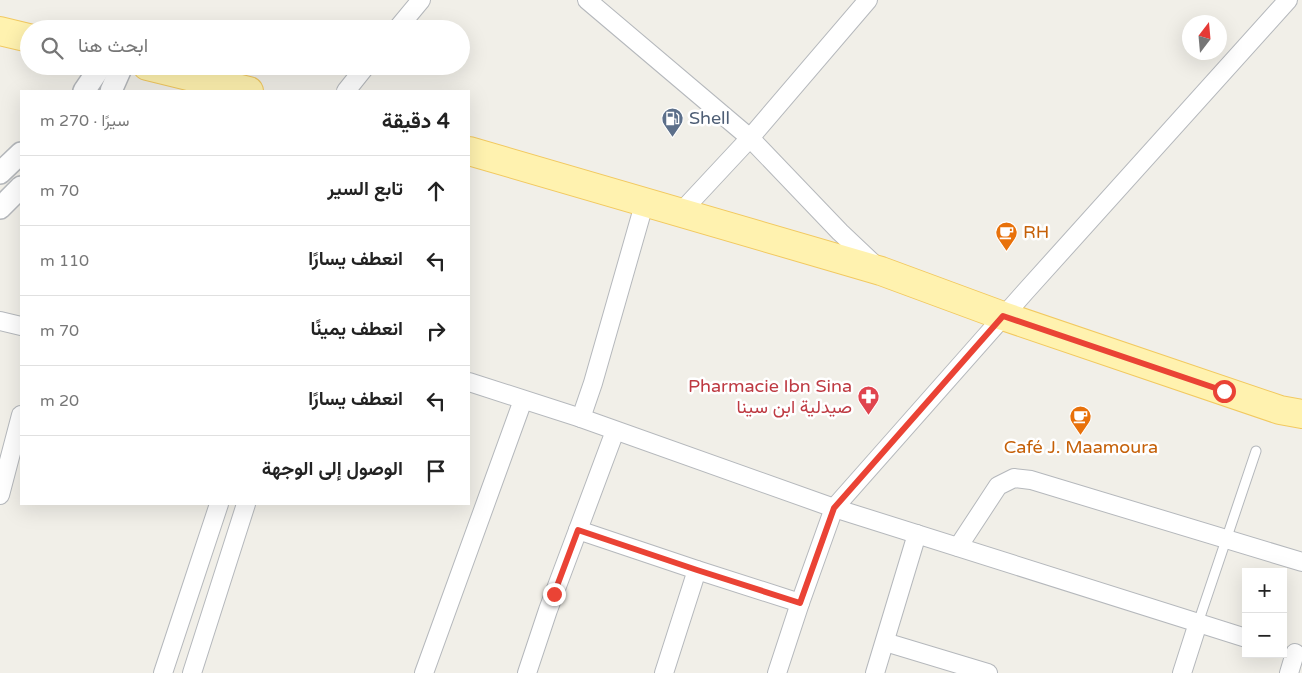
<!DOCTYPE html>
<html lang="ar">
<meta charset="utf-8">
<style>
body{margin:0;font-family:"Varela Round",Vazirmatn,sans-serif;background:#f6f6f6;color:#222;direction:rtl}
.controls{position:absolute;right:15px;bottom:15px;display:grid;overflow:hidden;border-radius:0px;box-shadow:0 5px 20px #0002}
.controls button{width:45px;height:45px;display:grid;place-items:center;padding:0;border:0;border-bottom:1px solid #e0e0e0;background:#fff;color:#222;font:25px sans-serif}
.compass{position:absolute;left:1182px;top:15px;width:45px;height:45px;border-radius:50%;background:#fff;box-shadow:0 5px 20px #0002;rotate:16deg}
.stop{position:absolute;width:15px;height:15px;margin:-11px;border:4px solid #ea4335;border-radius:50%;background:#fff}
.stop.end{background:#ea4335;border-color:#fff;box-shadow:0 1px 5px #0008}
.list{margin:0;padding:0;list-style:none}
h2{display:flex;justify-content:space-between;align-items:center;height:65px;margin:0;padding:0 20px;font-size:21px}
h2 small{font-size:16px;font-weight:400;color:#767676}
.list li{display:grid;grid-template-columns:32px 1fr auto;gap:15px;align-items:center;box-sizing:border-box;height:70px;padding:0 20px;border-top:1px solid #e0e0e0}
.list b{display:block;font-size:19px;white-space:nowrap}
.list em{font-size:16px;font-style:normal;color:#767676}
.icon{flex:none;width:28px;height:28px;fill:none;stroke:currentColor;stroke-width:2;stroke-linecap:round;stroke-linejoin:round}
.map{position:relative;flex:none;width:1302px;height:673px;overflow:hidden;direction:ltr}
.search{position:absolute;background:#fff;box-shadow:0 5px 20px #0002;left:20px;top:20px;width:450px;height:55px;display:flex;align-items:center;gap:12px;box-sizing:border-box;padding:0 18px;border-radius:28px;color:#767676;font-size:19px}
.panel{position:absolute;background:#fff;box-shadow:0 5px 20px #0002;left:20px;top:90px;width:450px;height:415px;border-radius:0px;direction:rtl}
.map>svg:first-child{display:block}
</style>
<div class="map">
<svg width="1302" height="673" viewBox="0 0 1302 673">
<rect width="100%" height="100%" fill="#f1efe8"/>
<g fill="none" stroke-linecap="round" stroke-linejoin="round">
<defs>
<polyline id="service" points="1198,623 1256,451"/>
<g id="minor">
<polyline points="587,0 750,138 840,232 877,267"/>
<polyline points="397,29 421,0"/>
<polyline points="346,91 366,66"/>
<polyline points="681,212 750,138 868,0"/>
<polyline points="0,321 21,326"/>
<polyline points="469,382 581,418 834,508 1246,638"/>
<polyline points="581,418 593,383 645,201"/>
<polyline points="615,431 578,530 697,570 800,603"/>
<polyline points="0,495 21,415"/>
<polyline points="958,547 998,486 1014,478 1031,480 1302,562"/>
<polyline points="885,642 988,673"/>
<polyline points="163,673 219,504"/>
<polyline points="192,673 246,504"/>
<polyline points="424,673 523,400"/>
<polyline points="527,673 548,610 578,530"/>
<polyline points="664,673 697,570"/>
<polyline points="777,673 800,603 834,508 1025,292 1288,0"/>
<polyline points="875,673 917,534"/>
<polyline points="1182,673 1198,623"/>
<polyline points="1289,673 1295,653"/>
</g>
<g id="tertiary">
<polyline points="84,91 101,66"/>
<polyline points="111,91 122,66"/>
<polyline points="0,173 21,153"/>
<polyline points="0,208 21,187"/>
</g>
<g id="primary">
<polyline points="0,31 29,38"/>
<polyline points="147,66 249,91"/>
<polyline points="469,151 881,271 1003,316 1280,410 1302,414"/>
</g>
</defs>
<use href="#service" stroke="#b5b8bc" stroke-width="11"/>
<use href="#minor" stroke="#b5b8bc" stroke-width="20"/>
<use href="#tertiary" stroke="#b5b8bc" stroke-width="24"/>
<use href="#primary" stroke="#f2c960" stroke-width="30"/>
<use href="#service" stroke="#fff" stroke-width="9"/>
<use href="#minor" stroke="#fff" stroke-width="18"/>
<use href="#tertiary" stroke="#fff" stroke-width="21"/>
<use href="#primary" stroke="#fff2af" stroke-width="28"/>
</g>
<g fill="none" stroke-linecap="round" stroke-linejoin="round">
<polyline stroke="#ea4335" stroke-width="6" points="554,594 578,530 697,570 800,603 834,508 1003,316 1224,391"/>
</g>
<defs>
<symbol id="fuel-pin" viewBox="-11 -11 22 30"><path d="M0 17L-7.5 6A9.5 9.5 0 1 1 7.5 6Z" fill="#5c6f8a" stroke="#fff"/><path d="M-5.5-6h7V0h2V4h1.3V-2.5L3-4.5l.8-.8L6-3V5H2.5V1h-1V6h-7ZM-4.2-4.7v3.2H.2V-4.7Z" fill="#fff"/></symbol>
<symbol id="cafe-pin" viewBox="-11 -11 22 30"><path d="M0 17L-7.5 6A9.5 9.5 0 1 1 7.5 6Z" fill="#e8710a" stroke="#fff"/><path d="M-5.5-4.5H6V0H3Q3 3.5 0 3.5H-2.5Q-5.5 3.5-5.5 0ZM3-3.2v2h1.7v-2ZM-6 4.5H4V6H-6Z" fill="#fff"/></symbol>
<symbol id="pharmacy-pin" viewBox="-11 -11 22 30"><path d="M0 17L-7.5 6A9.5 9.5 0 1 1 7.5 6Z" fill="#e0444e" stroke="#fff"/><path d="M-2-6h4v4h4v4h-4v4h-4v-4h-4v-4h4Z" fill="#fff"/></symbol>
</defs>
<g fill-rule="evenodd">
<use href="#fuel-pin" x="660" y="106" width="25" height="34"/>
<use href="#cafe-pin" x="994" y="220" width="25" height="34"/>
<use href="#pharmacy-pin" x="856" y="384" width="25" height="34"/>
<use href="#cafe-pin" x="1068" y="404" width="25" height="34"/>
</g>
<g text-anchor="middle" stroke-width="5" stroke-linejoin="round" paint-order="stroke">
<g font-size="18" fill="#4e5e75" stroke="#fff" text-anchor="start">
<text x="689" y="124">Shell</text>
</g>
<g font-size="18" fill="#c56008" stroke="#fff" text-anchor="start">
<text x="1023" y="238">RH</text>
<text x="1081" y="453" text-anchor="middle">Café J. Maamoura</text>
</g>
<g font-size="18" fill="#be3a42" stroke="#fff" text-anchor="end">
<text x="852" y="392">Pharmacie Ibn Sina<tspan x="852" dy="21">صيدلية ابن سينا</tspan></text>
</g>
</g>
</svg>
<div class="controls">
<button>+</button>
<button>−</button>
</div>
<svg class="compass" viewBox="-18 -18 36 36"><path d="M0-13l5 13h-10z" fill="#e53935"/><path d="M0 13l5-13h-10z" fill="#767676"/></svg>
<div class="stop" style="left:1224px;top:391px"></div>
<div class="stop end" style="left:554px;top:594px"></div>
<div class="search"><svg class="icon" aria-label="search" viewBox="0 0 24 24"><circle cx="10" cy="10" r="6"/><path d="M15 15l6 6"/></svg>ابحث هنا</div>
<section class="panel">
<h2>4 دقيقة<small>سيرًا · 270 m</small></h2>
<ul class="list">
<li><svg class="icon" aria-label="ahead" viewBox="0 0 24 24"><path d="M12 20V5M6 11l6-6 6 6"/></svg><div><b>تابع السير</b></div><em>70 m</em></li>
<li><svg class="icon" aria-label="left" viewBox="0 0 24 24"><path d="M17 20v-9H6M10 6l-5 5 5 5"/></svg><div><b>انعطف يسارًا</b></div><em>110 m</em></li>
<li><svg class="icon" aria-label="right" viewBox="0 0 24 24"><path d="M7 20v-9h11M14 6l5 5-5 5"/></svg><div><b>انعطف يمينًا</b></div><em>70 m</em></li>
<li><svg class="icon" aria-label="left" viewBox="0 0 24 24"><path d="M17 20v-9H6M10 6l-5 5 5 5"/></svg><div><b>انعطف يسارًا</b></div><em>20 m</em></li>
<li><svg class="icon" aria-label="arrive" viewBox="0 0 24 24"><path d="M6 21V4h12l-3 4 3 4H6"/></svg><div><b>الوصول إلى الوجهة</b></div></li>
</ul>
</section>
</div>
